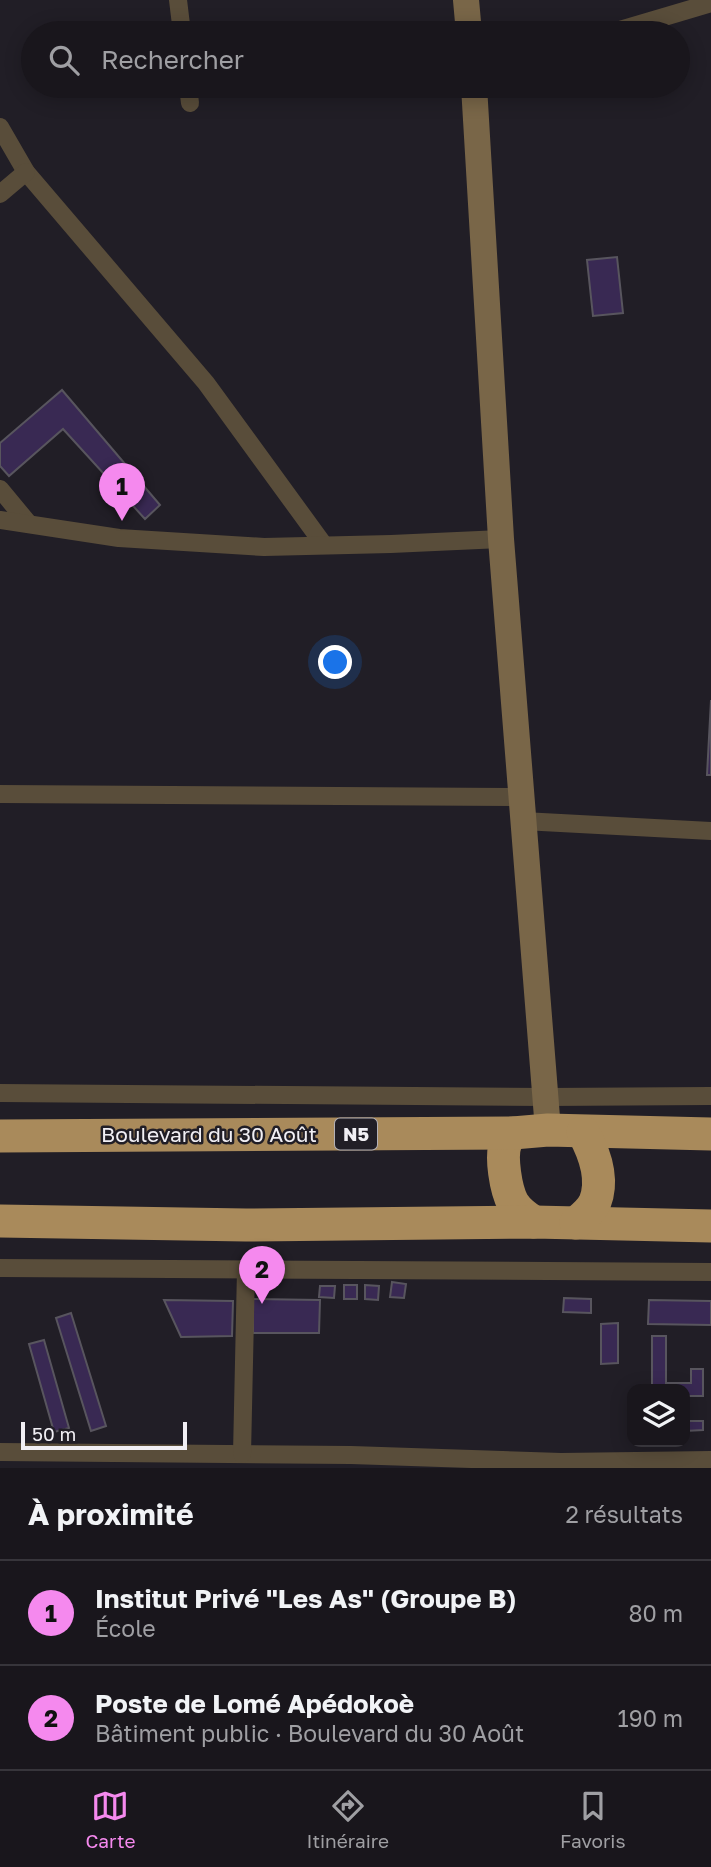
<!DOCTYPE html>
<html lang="fr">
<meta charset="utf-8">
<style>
body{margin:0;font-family:"Golos Text",sans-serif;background:#221f25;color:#f1f3f6}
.controls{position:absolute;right:21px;bottom:21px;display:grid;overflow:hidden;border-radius:14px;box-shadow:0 4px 18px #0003}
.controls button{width:63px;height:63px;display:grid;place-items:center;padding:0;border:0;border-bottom:2px solid #37353b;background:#19161c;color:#f1f3f6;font:35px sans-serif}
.scale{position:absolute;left:21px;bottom:18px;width:166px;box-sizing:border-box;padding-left:7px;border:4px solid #f1eff4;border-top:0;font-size:19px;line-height:24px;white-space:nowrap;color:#f1eff4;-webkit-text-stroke:5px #211e26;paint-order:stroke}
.you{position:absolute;left:336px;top:663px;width:24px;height:24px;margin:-18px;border:5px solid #fff;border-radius:50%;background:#1a73e8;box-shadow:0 0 0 10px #1a73e833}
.badge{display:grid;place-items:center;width:46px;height:46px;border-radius:50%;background:#f589ee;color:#111;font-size:23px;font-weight:700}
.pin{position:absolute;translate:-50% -58px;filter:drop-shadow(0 2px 4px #0008)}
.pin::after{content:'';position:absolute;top:37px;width:24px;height:21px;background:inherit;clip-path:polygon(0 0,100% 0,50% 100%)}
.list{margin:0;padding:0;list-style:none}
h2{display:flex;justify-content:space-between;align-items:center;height:91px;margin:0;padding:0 28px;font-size:30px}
h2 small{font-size:23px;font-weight:400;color:#9f9fa3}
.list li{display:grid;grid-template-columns:46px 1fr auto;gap:21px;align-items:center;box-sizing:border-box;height:105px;padding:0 28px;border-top:2px solid #37353b}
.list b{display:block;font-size:26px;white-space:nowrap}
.list p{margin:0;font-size:23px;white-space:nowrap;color:#9f9fa3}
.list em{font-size:23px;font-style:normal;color:#9f9fa3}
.icon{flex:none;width:38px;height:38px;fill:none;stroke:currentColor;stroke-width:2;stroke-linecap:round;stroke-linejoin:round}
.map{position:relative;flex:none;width:711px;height:1468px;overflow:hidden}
.search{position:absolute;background:#19161c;box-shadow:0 4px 18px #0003;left:21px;right:21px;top:21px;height:77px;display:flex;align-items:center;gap:18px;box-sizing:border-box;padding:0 24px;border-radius:38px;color:#9f9fa3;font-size:26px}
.sheet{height:301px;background:#19161c}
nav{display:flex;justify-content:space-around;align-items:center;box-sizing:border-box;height:98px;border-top:2px solid #37353b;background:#19161c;font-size:19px;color:#9f9fa3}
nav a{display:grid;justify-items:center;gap:4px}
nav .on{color:#f589ee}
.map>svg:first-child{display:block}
</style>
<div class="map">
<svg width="711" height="1468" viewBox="0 0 711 1468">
<rect width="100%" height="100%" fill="#211e26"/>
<g fill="#392953" stroke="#58555e" stroke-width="2">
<polygon points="617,257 623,313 593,316 587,260"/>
<polygon points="62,390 160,505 145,519 63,429 9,476 0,466 0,443"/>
<polygon points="711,700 711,775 707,775"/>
<polygon points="392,1282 406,1284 404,1298 390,1297"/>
<rect x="344" y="1285" width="13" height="14"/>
<polygon points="365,1285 379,1286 378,1300 365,1299"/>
<polygon points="320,1286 335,1286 334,1298 319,1297"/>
<polygon points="564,1298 591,1299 591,1313 563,1312"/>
<polygon points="253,1299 320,1300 319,1333 253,1333"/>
<polygon points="164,1300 233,1301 232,1336 181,1337"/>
<polygon points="649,1300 711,1301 711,1325 648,1324"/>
<polygon points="71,1313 106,1426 91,1431 56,1318"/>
<polygon points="618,1323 618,1363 601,1364 601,1324"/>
<rect x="652" y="1336" width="14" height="50"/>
<polygon points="44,1340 69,1428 54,1432 29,1344"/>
<polygon points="691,1369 703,1369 703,1396 685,1396 685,1389 668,1389 668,1383 691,1383"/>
<polygon points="685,1421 703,1421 703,1430 685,1431"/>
</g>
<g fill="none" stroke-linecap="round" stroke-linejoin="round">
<g stroke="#594d3a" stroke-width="18">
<polyline points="178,0 182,33"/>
<polyline points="610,33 711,3"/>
<polyline points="188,86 190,103"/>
<polyline points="0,127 26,172 206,383 324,545"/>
<polyline points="0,194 26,172"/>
<polyline points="0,489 29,524"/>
<polyline points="0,520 119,538 264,547 391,544 501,539"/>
<polyline points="0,794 522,797"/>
<polyline points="523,821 711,831"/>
<polyline points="0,1093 545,1097 711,1096"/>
<polyline points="0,1268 711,1272"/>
<polyline points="0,1452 351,1455 561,1462 711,1460"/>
<polyline points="242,1454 246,1270"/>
</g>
<g stroke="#796648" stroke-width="26">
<polyline points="466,0 469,33"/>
<polyline points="474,86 501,539 548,1130"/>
</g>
<g stroke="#a98a5b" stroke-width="33">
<path d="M513,1133C511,1136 508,1138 506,1142C500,1156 506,1190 513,1203C518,1211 526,1217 534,1222"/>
<polyline points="0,1136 513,1133 548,1130 711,1134"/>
<polyline points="0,1221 246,1225 534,1222 711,1226"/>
<path d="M576,1223C583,1217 591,1211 595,1202C604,1179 594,1152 583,1132"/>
</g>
</g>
<g text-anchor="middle" stroke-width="5" stroke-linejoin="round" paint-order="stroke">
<rect fill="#211e26" stroke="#b3b0b6" stroke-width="2" x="335" y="1118.5" width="42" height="31" rx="5"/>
<g font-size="19" font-weight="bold" fill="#f1eff4">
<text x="356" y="1141">N5</text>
</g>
<g font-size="21" fill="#f1eff4" stroke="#211e26">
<text x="209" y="1142">Boulevard du 30 Août</text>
</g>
</g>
</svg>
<div class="controls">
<button><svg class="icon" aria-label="layers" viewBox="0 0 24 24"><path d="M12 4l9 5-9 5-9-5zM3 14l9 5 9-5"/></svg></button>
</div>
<div class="scale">50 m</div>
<div class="you"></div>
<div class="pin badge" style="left:122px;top:521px">1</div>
<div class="pin badge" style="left:262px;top:1304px">2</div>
<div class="search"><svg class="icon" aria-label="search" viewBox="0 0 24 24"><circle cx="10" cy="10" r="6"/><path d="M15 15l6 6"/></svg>Rechercher</div>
</div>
<section class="sheet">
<h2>À proximité<small>2 résultats</small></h2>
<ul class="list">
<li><span class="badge">1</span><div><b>Institut Privé &quot;Les As&quot; (Groupe B)</b><p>École</p></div><em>80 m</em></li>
<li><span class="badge">2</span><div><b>Poste de Lomé Apédokoè</b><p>Bâtiment public · Boulevard du 30 Août</p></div><em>190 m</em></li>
</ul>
</section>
<nav>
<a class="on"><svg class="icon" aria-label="map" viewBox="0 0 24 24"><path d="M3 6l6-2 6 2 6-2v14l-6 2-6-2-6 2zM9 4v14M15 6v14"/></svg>Carte</a>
<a><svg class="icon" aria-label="directions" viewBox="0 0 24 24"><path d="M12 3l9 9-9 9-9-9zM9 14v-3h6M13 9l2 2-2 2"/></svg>Itinéraire</a>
<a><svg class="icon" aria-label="saved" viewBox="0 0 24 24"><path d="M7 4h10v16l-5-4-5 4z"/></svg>Favoris</a>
</nav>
